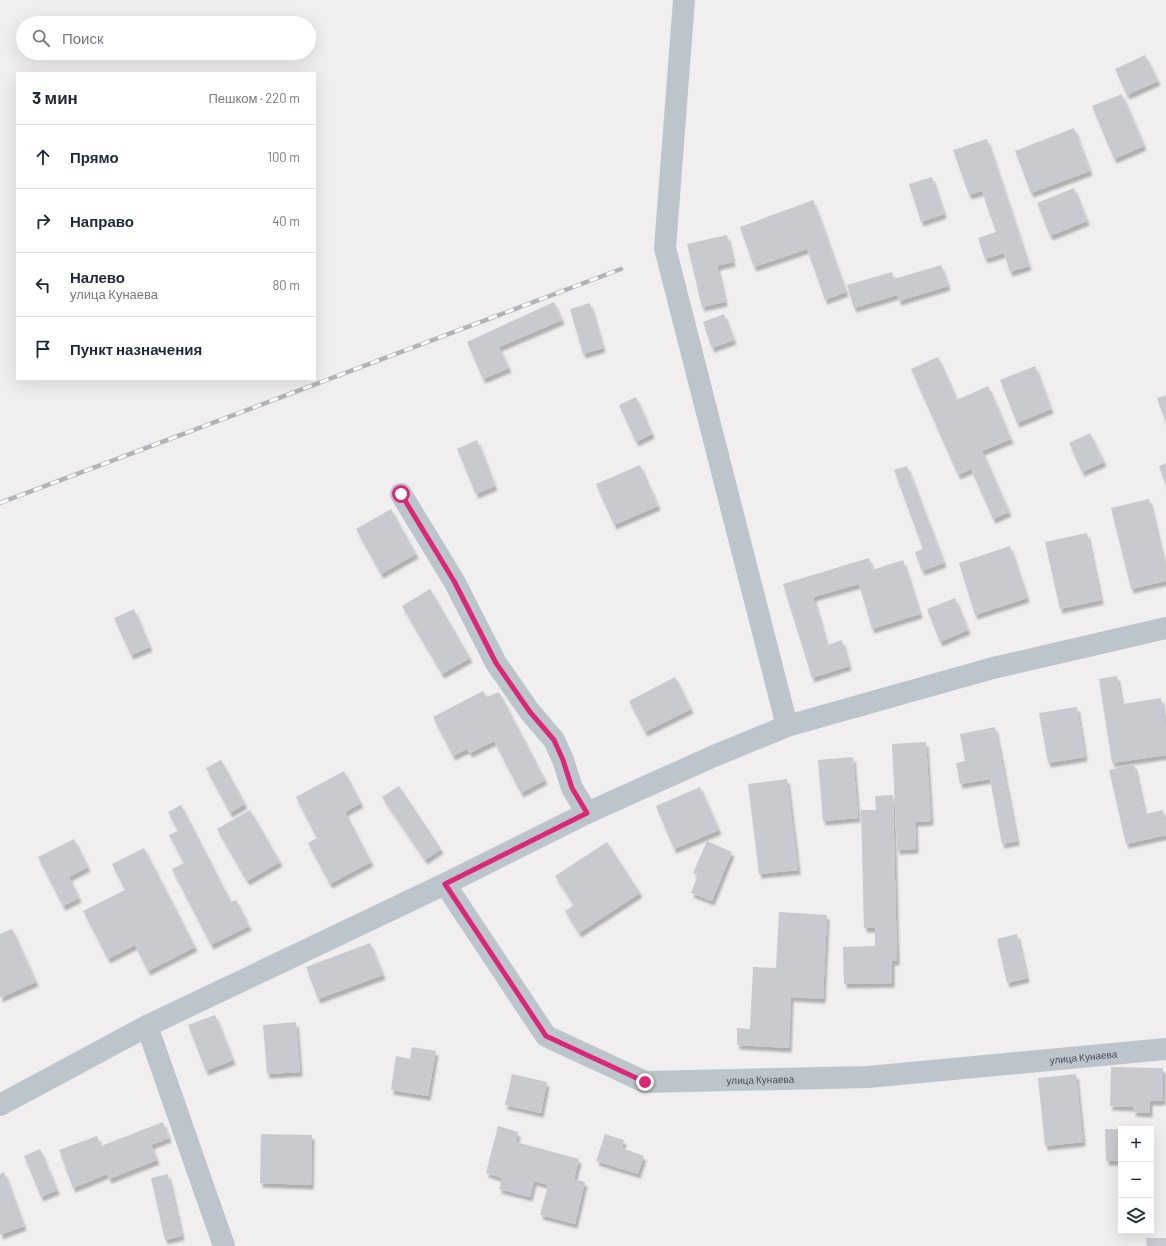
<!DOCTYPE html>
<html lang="ru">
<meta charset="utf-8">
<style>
body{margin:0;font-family:Barlow,sans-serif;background:#f6f6f7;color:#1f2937}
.controls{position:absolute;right:12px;bottom:12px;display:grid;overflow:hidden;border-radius:0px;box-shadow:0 4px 16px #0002}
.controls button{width:36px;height:36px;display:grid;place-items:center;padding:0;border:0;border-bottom:1px solid #e0e1e3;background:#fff;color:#1f2937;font:20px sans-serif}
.stop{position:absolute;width:12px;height:12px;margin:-9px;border:3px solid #db2777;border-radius:50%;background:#fff}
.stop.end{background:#db2777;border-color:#fff;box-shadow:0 1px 4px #0008}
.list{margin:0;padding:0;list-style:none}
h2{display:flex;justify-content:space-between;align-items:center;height:52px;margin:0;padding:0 16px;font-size:17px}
h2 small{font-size:13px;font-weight:400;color:#747a83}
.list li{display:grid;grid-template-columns:26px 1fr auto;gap:12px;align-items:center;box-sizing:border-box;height:64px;padding:0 16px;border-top:1px solid #e0e1e3}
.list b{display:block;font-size:15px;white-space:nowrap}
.list p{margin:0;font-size:13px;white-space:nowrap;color:#747a83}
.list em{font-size:13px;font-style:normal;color:#747a83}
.icon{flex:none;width:22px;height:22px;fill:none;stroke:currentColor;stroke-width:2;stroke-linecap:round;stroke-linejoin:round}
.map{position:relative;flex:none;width:1166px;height:1246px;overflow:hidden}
.search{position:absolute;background:#fff;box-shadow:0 4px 16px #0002;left:16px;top:16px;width:300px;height:44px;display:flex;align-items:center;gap:10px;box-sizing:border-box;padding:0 14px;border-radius:22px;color:#747a83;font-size:15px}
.panel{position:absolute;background:#fff;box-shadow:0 4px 16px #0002;left:16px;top:72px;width:300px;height:308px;border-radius:0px}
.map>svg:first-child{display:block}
</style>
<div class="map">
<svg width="1166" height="1246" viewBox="0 0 1166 1246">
<defs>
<filter id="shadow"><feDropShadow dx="2.5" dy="4.5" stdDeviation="1" flood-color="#0004"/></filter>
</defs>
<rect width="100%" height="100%" fill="#f0eeee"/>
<g fill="#c8cad0" filter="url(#shadow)">
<polygon points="1145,55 1158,81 1127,95 1115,69"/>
<polygon points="1122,94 1144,146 1114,159 1092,106"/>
<polygon points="1074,128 1090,171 1031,193 1015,151"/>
<polygon points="987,139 1029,266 1010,272 1004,253 985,259 978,238 996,232 982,191 969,195 953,150"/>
<polygon points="932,177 944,214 921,222 909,184"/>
<polygon points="1074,188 1087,221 1050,236 1037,203"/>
<polygon points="813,200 846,292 825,300 807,249 754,267 740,227"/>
<polygon points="727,235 733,262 717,266 725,302 702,307 687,244"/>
<polygon points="941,265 948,286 899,301 897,295 854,308 847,285 892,272 894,279"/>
<polygon points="554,302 562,320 499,347 509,368 483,379 467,342"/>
<polygon points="590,303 603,348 583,354 570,309"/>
<polygon points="724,314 734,340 712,348 703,322"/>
<polygon points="938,357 957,400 988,386 1011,439 982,451 1009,512 993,519 971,469 958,475 911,369"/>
<polygon points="1035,366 1051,409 1017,423 1000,380"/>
<polygon points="1166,395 1166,423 1157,398"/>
<polygon points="636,397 652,434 636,442 619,405"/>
<polygon points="1090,433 1104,462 1082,472 1069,443"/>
<polygon points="477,440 495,486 476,494 457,449"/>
<polygon points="1166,463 1166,486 1159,466"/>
<polygon points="640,465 658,506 614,525 596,484"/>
<polygon points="907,466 944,563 922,571 915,552 923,549 894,470"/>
<polygon points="1149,499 1166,571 1166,581 1131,589 1111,508"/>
<polygon points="391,509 416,554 381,574 356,529"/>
<polygon points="1087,533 1101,600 1060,609 1045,542"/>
<polygon points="1010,546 1027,598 975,615 959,563"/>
<polygon points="869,558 872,570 903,560 920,614 872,629 859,584 813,597 827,645 842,640 849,666 812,678 783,584"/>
<polygon points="430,589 470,658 442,674 402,606"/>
<polygon points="955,598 968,630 940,642 927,609"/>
<polygon points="134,609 150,647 131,655 114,618"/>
<polygon points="1117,676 1122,704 1161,698 1166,730 1166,755 1112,763 1099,679"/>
<polygon points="675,677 691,709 645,732 629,701"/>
<polygon points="483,691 487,697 499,692 545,780 521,793 494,741 470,753 467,749 453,756 433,717"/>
<polygon points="1077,707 1085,757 1048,763 1039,713"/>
<polygon points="995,727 1017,841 1002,844 990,779 960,784 956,763 965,761 960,734"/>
<polygon points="926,742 931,821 915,822 916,849 897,850 892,744"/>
<polygon points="853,757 858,818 823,821 818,760"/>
<polygon points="221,760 245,804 230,813 206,768"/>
<polygon points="1134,764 1145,814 1163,810 1166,824 1166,835 1126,844 1109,770"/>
<polygon points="344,771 361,803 345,812 371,862 330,884 308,843 317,838 296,797"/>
<polygon points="787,779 798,870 759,874 748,784"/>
<polygon points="399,786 441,849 425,860 382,797"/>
<polygon points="700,787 719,830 674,849 656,806"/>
<polygon points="893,795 897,961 892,961 892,983 844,984 843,947 875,946 875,928 864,928 861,810 876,810 875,796"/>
<polygon points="181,805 231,902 236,900 249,926 211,945 172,869 184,863 169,835 178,831 168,812"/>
<polygon points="250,810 280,862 247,881 217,829"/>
<polygon points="74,839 88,867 69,877 79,898 63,906 38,857"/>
<polygon points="707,841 732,852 712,901 691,893 698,875 693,873"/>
<polygon points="607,842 640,893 579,933 565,911 574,905 555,876"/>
<polygon points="144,848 195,947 148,971 135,945 108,959 83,911 125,890 112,864"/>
<polygon points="779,912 827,915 823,999 791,997 789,1048 737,1045 737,1028 750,1029 753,967 776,968"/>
<polygon points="12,929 36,982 0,998 0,934"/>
<polygon points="1017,934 1027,978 1007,983 997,939"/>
<polygon points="370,943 383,975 318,999 306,967"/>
<polygon points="215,1015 233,1060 206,1071 188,1025"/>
<polygon points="296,1022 300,1072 267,1074 263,1025"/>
<polygon points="412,1047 436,1051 428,1096 391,1090 396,1056 410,1059"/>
<polygon points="1111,1067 1163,1068 1163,1101 1150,1101 1150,1113 1133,1112 1134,1107 1110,1106"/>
<polygon points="512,1074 547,1082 541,1113 505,1105"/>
<polygon points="1076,1074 1083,1142 1045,1146 1038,1078"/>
<polygon points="163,1122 169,1138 151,1145 157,1160 109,1179 107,1174 73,1188 59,1150 97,1136 101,1146"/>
<polygon points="498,1126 518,1132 516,1142 579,1159 574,1179 585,1182 575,1224 540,1215 548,1185 534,1181 530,1197 499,1189 502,1178 486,1173"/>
<polygon points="1105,1129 1121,1129 1121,1161 1106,1161"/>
<polygon points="261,1134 312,1135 311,1185 260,1183"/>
<polygon points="605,1134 624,1140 622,1148 644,1156 638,1174 596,1161"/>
<polygon points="40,1149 57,1190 41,1197 24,1156"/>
<polygon points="4,1172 24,1226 0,1235 0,1174"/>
<polygon points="168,1174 182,1236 165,1240 151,1178"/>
<polygon points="1146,1238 1166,1238 1166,1246 1147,1246"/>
</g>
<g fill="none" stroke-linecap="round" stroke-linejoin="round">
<g stroke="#bdc5cc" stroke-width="22">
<polyline points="684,0 665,248 787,726"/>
<polyline points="401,494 454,581 496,663 530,712 554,740 563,760 572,788 587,813"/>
<path id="s1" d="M445,884L546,1036L645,1082L868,1077L1166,1049"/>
<polyline points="147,1026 224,1246"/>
<polyline points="0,1105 147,1026 445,884 587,813 714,756 787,726 993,668 1166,628"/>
</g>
<defs>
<polyline id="rail" points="0,503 621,269"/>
</defs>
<use href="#rail" stroke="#b1b3b8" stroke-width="4.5"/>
<use href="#rail" stroke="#fff" stroke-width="3" stroke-dasharray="9" stroke-linecap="butt"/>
</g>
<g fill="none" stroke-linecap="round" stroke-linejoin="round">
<polyline stroke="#db2777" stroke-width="5" points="401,494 454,581 496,663 530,712 554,740 563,760 572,788 587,813 445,884 546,1036 645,1082"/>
</g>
<g text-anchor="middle" stroke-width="3.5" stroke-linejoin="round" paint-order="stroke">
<g font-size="10" fill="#47505a" stroke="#fff">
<text dy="4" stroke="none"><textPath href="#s1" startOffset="731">улица Кунаева</textPath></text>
<text dy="4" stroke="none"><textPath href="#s1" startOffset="407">улица Кунаева</textPath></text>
</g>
</g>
</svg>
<div class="controls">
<button>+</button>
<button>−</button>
<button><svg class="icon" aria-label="layers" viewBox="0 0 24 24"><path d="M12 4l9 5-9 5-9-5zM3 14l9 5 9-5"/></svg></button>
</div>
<div class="stop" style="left:401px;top:494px"></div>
<div class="stop end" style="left:645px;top:1082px"></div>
<div class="search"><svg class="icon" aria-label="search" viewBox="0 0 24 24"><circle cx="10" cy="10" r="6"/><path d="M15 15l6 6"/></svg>Поиск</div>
<section class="panel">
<h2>3 мин<small>Пешком · 220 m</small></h2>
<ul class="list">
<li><svg class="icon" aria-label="ahead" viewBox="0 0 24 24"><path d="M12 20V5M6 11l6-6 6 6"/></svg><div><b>Прямо</b></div><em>100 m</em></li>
<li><svg class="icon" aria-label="right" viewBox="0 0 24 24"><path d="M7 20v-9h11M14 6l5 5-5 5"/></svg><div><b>Направо</b></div><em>40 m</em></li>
<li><svg class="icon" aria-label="left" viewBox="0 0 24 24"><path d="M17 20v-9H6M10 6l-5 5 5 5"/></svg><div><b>Налево</b><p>улица Кунаева</p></div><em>80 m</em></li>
<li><svg class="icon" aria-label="arrive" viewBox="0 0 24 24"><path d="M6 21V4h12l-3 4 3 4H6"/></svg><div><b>Пункт назначения</b></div></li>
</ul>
</section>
</div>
